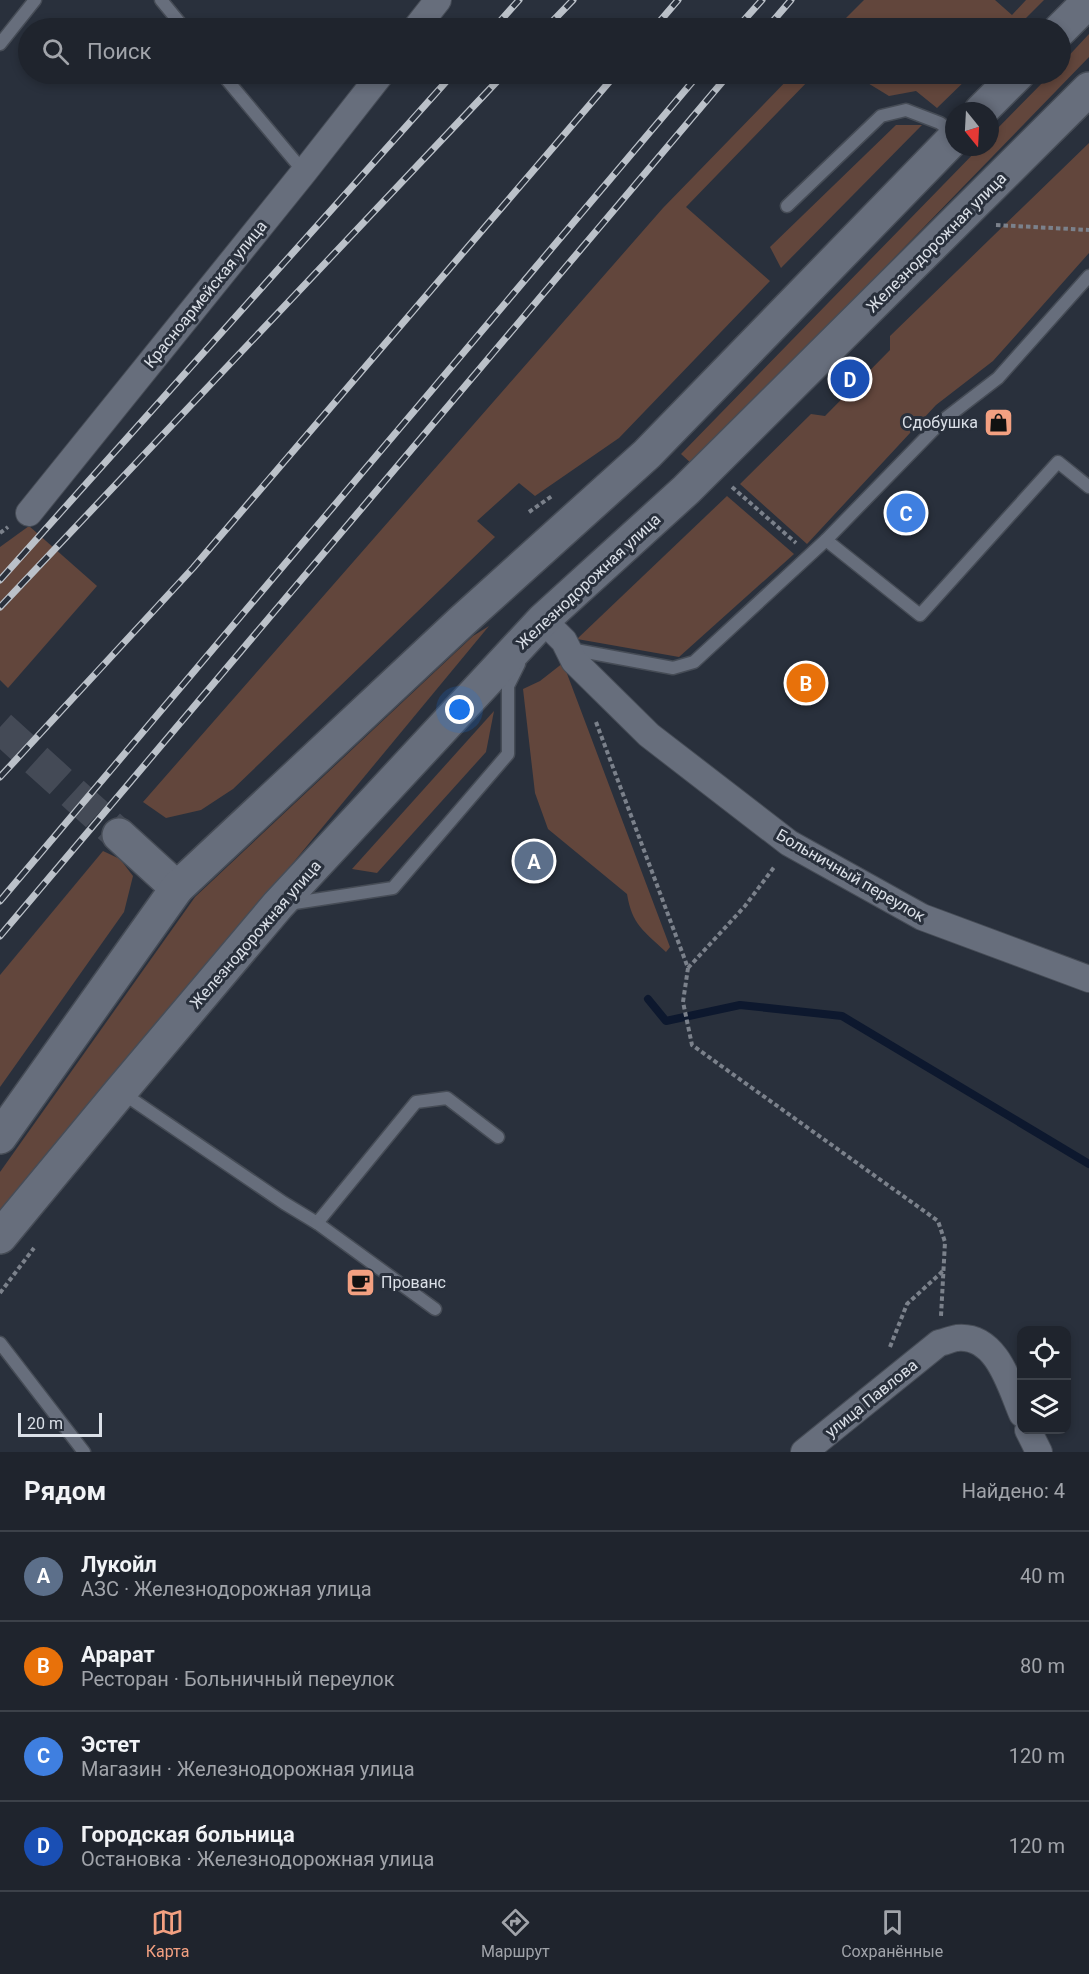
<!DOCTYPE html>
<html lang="ru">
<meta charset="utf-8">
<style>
body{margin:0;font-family:Roboto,sans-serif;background:#272c35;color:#f1f3f6}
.controls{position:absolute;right:18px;bottom:18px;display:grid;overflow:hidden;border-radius:12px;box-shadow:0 3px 9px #0003}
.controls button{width:54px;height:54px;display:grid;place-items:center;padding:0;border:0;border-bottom:2px solid #3c4149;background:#1f242d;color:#f1f3f6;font:30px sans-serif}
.compass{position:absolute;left:945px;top:102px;width:54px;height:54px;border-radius:50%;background:#1f242d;box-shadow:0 3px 9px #0003;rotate:162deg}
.scale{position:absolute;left:18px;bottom:15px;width:84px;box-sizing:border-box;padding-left:6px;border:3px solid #dbe0e8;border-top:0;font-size:16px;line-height:21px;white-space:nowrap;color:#dbe0e8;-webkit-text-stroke:4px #29303c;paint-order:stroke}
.you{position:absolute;left:460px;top:710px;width:21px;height:21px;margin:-15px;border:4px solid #fff;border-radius:50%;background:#1a73e8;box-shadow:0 0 0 9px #1a73e833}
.badge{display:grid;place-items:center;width:39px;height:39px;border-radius:50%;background:#f3a081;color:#fff;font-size:20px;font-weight:700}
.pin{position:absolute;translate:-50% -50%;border:3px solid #fff;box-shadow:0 2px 6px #0006}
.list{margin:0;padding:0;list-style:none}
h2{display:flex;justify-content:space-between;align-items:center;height:78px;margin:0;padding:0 24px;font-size:26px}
h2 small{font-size:20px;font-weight:400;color:#a1a4aa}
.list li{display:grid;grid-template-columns:39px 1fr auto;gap:18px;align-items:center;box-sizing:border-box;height:90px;padding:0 24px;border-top:2px solid #3c4149}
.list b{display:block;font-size:22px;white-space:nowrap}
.list p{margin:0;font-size:20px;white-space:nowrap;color:#a1a4aa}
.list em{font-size:20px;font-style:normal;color:#a1a4aa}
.icon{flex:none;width:33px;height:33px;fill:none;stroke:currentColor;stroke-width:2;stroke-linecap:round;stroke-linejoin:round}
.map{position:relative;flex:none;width:1089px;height:1452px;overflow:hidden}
.search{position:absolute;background:#1f242d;box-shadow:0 3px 9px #0003;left:18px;right:18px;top:18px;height:66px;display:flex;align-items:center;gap:15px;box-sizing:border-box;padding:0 21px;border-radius:33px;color:#a1a4aa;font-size:22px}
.sheet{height:438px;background:#1f242d}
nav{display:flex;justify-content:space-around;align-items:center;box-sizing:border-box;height:84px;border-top:2px solid #3c4149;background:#1f242d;font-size:16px;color:#a1a4aa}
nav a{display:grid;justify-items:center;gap:3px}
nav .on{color:#f3a081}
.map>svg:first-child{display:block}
</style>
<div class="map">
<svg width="1089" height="1452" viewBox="0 0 1089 1452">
<rect width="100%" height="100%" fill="#29303c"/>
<g fill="#62463c">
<polygon points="864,0 995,0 1012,15 1026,0 1044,0 1016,28 836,28"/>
<polygon points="1089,34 1089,57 693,465 681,454 980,147 990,147 990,136 1051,74 1060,74 1061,64"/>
<polygon points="793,74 831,74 811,78 686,207 770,281 619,438 535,496 519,483 477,521 495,537 233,789 201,810 166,818 143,802 663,208"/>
<polygon points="853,74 972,74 937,108 916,91 889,96"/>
<polygon points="896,125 922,125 781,268 770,247"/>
<polygon points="1089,143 1089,253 993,361 936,405 807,544 740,484 811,414 825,416 890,350 890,336"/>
<polygon points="727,496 794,554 679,657 577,639"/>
<polygon points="29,526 97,586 8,688 0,680 0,547"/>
<polygon points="489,626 0,1217 0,1172 195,897 473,636"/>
<path d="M563,663L670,947L666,952C644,931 632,925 627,894L548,829L535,793L523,689L540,681Z"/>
<polygon points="494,711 486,752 377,873 352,869"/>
<polygon points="103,851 120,859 133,876 124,912 0,1087 0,975"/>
</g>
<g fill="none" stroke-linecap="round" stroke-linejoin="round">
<polyline stroke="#0d182e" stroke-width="8" points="648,999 666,1021 740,1005 842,1016 1089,1164"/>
<polyline stroke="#444a56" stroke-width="33" stroke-dasharray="33 16" stroke-linecap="butt" points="0,727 119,835"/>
<defs>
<g id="service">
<polyline points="161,0 184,28"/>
<polyline points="0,44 35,0"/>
<polyline points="222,74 304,172"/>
<polyline points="787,206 881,116 906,110 940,123 954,134"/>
<polyline points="826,540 920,615 1058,462 1089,487"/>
<polyline points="570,649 673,668 694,662 826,540 942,421 998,378 1089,276"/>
<polyline points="288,904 393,888 508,754 508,686 519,664"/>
<polyline points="121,1092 284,1203 317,1223 416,1102 447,1098 498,1137"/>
<polyline points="317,1223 435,1309"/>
<polyline points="0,1343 84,1452"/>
</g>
<g id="minor">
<polyline points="416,28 438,0"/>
<polyline points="29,513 304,172 381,74"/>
<polyline points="543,620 564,641 574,661 649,735 789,843 922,917 1089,979"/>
<polyline points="1028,1430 1039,1452"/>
<path d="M804,1452L939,1343C944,1342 951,1339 957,1338C997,1334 1010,1386 1022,1414"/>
</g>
<g id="secondary">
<polyline points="1060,30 1089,1"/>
<polyline points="981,111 1018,74"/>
<polyline points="119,835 177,888"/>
<polyline points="0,1137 177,888 462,621 647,454 954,138"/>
<polyline points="0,1237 120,1092 278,905 543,620 686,490 1089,89"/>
</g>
</defs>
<use href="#service" stroke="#464c56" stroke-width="15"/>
<use href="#minor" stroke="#464c56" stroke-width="28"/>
<use href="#secondary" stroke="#464c56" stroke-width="36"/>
<g stroke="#7b818b" stroke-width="4" stroke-dasharray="4.5 3" stroke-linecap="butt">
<polyline points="996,225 1089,230"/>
<polyline points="732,487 796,543"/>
<polyline points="529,512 552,496"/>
<polyline points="0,533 8,527"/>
<polyline points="596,722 688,968 683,1002 692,1045 938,1221 945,1242 941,1316"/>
<polyline points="688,968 745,906 775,866"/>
<polyline points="0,1293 34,1248"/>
<polyline points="890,1347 907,1304 944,1270"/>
</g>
<use href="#service" stroke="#676e7c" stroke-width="12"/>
<use href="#minor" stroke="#676e7c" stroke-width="26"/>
<use href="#secondary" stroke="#676e7c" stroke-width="33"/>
<defs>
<g id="rail">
<polyline points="494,28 519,0"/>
<polyline points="546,28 573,0"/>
<polyline points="654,28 678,0"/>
<polyline points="737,28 762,0"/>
<polyline points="767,28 791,0"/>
<polyline points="0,580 453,74"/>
<polyline points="0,607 504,74"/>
<polyline points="0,777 193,568 616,74"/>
<polyline points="0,901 699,74"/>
<polyline points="0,936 729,74"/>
</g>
</defs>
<use href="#rail" stroke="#bbc1c9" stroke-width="7"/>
<use href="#rail" stroke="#29303c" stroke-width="4.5" stroke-dasharray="14" stroke-linecap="butt"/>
</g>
<defs>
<symbol id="shop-square" viewBox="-11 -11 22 22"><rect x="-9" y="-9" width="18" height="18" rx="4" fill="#f3a081" stroke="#29303c"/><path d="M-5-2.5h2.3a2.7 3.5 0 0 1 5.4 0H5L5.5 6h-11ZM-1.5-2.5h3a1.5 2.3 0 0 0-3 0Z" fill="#111"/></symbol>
<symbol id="cafe-square" viewBox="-11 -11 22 22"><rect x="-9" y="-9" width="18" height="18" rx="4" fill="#f3a081" stroke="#29303c"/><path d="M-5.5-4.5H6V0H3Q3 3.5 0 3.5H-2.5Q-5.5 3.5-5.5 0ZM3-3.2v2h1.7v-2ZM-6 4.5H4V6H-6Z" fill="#111"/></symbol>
</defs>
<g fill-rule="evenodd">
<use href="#shop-square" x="982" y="406" width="33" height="33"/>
<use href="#cafe-square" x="344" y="1266" width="33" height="33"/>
</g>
<g text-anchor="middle" stroke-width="6" stroke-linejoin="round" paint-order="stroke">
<g font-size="16" fill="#dbe0e8" stroke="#29303c">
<text transform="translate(936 242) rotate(-45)" y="6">Железнодорожная улица</text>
<text transform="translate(205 294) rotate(-51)" y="6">Красноармейская улица</text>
<text transform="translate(588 581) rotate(-43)" y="6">Железнодорожная улица</text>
<text transform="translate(851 875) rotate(30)" y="6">Больничный переулок</text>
<text transform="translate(255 934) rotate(-49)" y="6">Железнодорожная улица</text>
<text transform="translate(871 1398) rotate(-39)" y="6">улица Павлова</text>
</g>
<g font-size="16" fill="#dbe0e8" stroke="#29303c" text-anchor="end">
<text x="978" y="428">Сдобушка</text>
<text x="381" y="1288" text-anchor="start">Прованс</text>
</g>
</g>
</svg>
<div class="controls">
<button><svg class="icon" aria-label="locate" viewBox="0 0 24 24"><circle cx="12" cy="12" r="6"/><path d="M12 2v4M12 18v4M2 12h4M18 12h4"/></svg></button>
<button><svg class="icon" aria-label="layers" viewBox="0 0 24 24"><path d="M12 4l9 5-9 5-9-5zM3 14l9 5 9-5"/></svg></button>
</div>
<svg class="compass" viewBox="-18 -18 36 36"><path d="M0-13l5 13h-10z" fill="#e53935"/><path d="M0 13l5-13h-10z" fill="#a1a4aa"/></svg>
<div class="scale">20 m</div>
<div class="you"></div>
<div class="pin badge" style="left:534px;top:861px;background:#5c6f8a">A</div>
<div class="pin badge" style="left:806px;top:683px;background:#e8710a">B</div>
<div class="pin badge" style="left:906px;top:513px;background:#3f7fe0">C</div>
<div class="pin badge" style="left:850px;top:379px;background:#1a4fb4">D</div>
<div class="search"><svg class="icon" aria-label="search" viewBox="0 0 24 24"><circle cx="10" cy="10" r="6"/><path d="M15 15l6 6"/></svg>Поиск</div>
</div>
<section class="sheet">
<h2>Рядом<small>Найдено: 4</small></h2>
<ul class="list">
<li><span class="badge" style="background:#5c6f8a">A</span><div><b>Лукойл</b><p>АЗС · Железнодорожная улица</p></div><em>40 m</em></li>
<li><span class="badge" style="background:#e8710a">B</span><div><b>Арарат</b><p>Ресторан · Больничный переулок</p></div><em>80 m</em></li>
<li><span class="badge" style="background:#3f7fe0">C</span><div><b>Эстет</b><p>Магазин · Железнодорожная улица</p></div><em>120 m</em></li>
<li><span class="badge" style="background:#1a4fb4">D</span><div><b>Городская больница</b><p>Остановка · Железнодорожная улица</p></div><em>120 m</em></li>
</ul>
</section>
<nav>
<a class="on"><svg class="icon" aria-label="map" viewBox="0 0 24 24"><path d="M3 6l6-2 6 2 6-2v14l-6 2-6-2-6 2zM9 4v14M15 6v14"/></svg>Карта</a>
<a><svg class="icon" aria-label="directions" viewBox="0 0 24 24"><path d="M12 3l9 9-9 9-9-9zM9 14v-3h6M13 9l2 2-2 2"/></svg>Маршрут</a>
<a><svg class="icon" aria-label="saved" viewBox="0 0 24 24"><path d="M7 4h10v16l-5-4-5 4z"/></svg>Сохранённые</a>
</nav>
